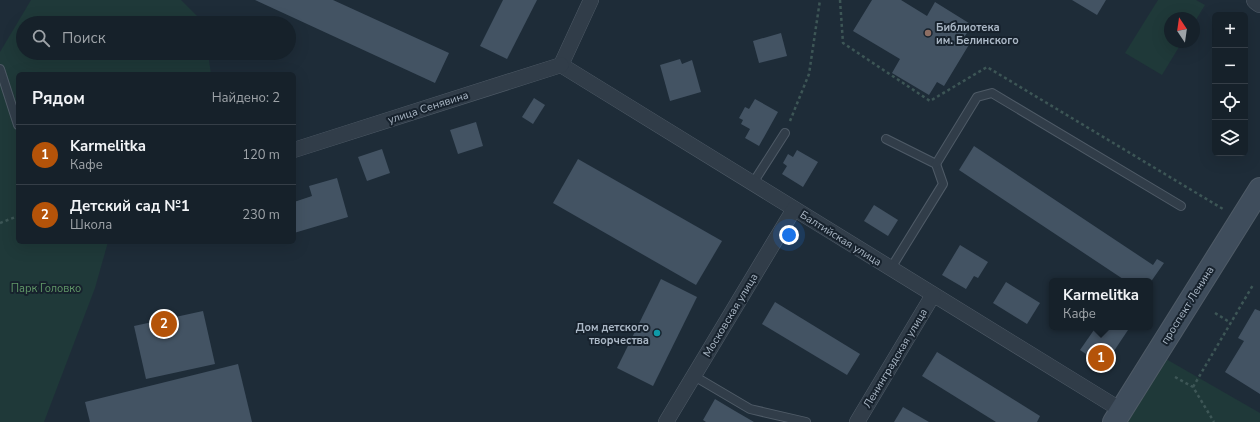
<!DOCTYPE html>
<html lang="ru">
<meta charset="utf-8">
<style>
body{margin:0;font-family:"Nunito Sans",sans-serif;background:#1f2932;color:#f1f3f6}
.controls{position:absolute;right:12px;top:12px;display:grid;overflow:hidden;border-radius:6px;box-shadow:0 4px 16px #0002}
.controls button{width:36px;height:36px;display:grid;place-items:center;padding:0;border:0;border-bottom:1px solid #353e47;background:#16212a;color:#f1f3f6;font:20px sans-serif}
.compass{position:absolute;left:1164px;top:12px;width:36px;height:36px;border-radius:50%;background:#16212a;box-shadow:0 4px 16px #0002;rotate:347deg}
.you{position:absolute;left:789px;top:235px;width:14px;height:14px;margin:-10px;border:3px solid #fff;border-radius:50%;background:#1a73e8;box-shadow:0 0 0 6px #1a73e833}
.badge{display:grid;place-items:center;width:26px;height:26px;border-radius:50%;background:#b45309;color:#fff;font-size:13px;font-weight:700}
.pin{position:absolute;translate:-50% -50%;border:2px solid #fff;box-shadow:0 1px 4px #0006}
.popup{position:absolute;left:1049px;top:278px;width:104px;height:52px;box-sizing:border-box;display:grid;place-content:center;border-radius:6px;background:#16212a;filter:drop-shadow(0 1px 3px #0005);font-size:13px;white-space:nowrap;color:#9ea3a8}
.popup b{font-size:15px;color:#f1f3f6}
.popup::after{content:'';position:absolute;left:50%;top:100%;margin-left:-8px;border:8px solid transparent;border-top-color:#16212a}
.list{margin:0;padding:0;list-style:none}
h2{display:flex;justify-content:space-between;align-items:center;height:52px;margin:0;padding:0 16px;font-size:17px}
h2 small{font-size:13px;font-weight:400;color:#9ea3a8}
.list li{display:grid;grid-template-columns:26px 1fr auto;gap:12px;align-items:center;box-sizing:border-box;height:60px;padding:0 16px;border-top:1px solid #353e47}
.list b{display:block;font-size:15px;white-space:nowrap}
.list p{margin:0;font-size:13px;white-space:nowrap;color:#9ea3a8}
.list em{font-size:13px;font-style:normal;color:#9ea3a8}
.icon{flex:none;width:22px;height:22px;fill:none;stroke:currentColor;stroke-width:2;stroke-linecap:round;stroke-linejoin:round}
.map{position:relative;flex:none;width:1260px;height:422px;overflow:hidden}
.search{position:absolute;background:#16212a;box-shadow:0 4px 16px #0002;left:16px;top:16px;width:280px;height:44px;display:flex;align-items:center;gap:10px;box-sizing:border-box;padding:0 14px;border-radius:22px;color:#9ea3a8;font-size:15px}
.panel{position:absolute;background:#16212a;box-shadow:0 4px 16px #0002;left:16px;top:72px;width:280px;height:172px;border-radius:6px}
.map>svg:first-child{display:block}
</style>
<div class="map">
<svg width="1260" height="422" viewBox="0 0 1260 422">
<rect width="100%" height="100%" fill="#1e2c38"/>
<g fill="#1f3939">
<polygon points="31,0 181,0 204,23 23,23 23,53 208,53 211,74 18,74 18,242 108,242 95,288 44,422 0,422 0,52"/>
<polygon points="1158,0 1196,0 1205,5 1194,23 1194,18 1170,18 1170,42 1182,42 1162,75 1125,53"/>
<polygon points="1166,359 1260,413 1260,422 1127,422"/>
</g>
<g fill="#435363">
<polygon points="255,0 333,0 449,53 435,83"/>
<polygon points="503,0 537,0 507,59 480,46"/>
<polygon points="872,0 901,0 927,16 935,2 972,25 963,39 970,43 944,86 937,82 929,95 892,73 900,59 853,31"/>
<polygon points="1072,0 1106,0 1097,15"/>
<polygon points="781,33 787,56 759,63 753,41"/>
<polygon points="680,59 682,64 692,60 701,92 670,101 660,65"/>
<polygon points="534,98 545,105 533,124 522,117"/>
<polygon points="755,99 778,112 759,146 745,138 750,129 741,124 743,120 739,118 745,107 749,109"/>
<polygon points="476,122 483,146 458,154 450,130"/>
<polygon points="974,146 1153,265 1157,259 1164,263 1150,283 1150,281 1126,281 959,170"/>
<polygon points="382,149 390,173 367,181 358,157"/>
<polygon points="797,150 818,162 803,187 782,174 787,166 783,163 788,154 793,157"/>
<polygon points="578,159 722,241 696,285 553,203"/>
<polygon points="337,178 348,217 294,233 294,202 312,196 309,186"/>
<polygon points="874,205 898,220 888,236 864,221"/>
<polygon points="960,245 988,262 978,278 974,276 966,289 942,275"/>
<polygon points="661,279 697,297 653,386 617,368"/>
<polygon points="1006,282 1040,303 1027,324 993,303"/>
<polygon points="775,302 860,354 847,375 762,324"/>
<polygon points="1255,309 1260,311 1260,394 1225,372 1244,341 1238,338"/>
<polygon points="203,311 215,364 146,379 134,326"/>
<polygon points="1096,327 1130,327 1104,366 1080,350"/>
<polygon points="937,352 1040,416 1037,422 996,422 922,376"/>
<polygon points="238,364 252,422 90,422 85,402"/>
<polygon points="715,399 735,411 754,422 706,422 703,420"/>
<polygon points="903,407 929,422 894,422"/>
</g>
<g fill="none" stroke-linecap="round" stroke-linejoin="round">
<defs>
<g id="service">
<polyline points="0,69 18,125"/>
<polyline points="886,139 936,164 943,184 891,268"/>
<polyline points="936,164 977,97 992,93 1181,206"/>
<polyline points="753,183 785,133"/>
<polyline points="694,376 750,409 806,422"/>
</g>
<g id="minor">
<polyline points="561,65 1121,410"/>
<polyline points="561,65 591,0"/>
<polyline points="294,150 561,65"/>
<polyline points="666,422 794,209"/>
<polyline points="857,422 933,295"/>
</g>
<polyline id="tertiary" points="1256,0 1260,3"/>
<polyline id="secondary" points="1114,422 1260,189"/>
</defs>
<use href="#service" stroke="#4f5b67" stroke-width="10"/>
<use href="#minor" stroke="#4f5b67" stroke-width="16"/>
<use href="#tertiary" stroke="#4f5b67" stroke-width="20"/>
<use href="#secondary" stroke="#4f5b67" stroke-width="24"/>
<g stroke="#3d5656" stroke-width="2.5" stroke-dasharray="3 3" stroke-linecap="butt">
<polyline points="840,0 843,43 930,101 987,67 1223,209"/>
<polyline points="790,121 809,74 820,0"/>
<polyline points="0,223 18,216"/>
<polyline points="1215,313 1231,323"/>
<polyline points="1175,377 1193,387 1214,422"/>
<polyline points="1193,387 1253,285"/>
</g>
<use href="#service" stroke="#313d49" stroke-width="8"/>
<use href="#minor" stroke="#313d49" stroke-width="15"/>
<use href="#tertiary" stroke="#313d49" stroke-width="19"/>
<use href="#secondary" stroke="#3f4d5c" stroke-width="22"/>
</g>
<circle fill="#8d6e63" stroke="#17222d" stroke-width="1.5" cx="928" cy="33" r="4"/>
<circle fill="#0f9aa8" stroke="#17222d" stroke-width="1.5" cx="657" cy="333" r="4"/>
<g text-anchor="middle" stroke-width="4" stroke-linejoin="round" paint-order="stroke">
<g font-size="11" font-weight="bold" fill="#abb8c6" stroke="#17222d" text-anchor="start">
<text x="936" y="31">Библиотека<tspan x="936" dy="13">им. Белинского</tspan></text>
<text x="649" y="331" text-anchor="end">Дом детского<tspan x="649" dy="13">творчества</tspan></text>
</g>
<g font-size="11" fill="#abb8c6" stroke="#17222d">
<text transform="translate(428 107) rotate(-18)" y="4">улица Сенявина</text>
<text transform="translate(841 238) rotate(32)" y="4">Балтийская улица</text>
<text transform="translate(1187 305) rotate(-58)" y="4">проспект Ленина</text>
<text transform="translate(730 315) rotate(-59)" y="4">Московская улица</text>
<text transform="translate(895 358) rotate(-59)" y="4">Ленинградская улица</text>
</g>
<g font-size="11" fill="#619868" stroke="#17222d">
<text x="46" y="292">Парк Головко</text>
</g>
</g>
</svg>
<div class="controls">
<button>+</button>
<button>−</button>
<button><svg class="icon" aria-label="locate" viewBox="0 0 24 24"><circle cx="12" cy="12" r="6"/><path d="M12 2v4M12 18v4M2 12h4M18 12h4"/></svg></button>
<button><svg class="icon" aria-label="layers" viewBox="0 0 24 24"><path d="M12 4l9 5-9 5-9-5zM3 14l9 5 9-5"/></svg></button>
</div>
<svg class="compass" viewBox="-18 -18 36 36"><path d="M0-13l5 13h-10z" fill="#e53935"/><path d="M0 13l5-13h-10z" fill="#9ea3a8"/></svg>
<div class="you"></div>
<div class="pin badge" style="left:1101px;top:358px">1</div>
<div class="popup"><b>Karmelitka</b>Кафе</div>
<div class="pin badge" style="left:164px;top:324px">2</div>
<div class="search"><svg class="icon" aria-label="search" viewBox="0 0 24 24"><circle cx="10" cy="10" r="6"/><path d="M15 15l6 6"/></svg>Поиск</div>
<section class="panel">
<h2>Рядом<small>Найдено: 2</small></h2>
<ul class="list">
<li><span class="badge">1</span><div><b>Karmelitka</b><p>Кафе</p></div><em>120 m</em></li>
<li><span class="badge">2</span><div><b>Детский сад №1</b><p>Школа</p></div><em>230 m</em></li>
</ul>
</section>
</div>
